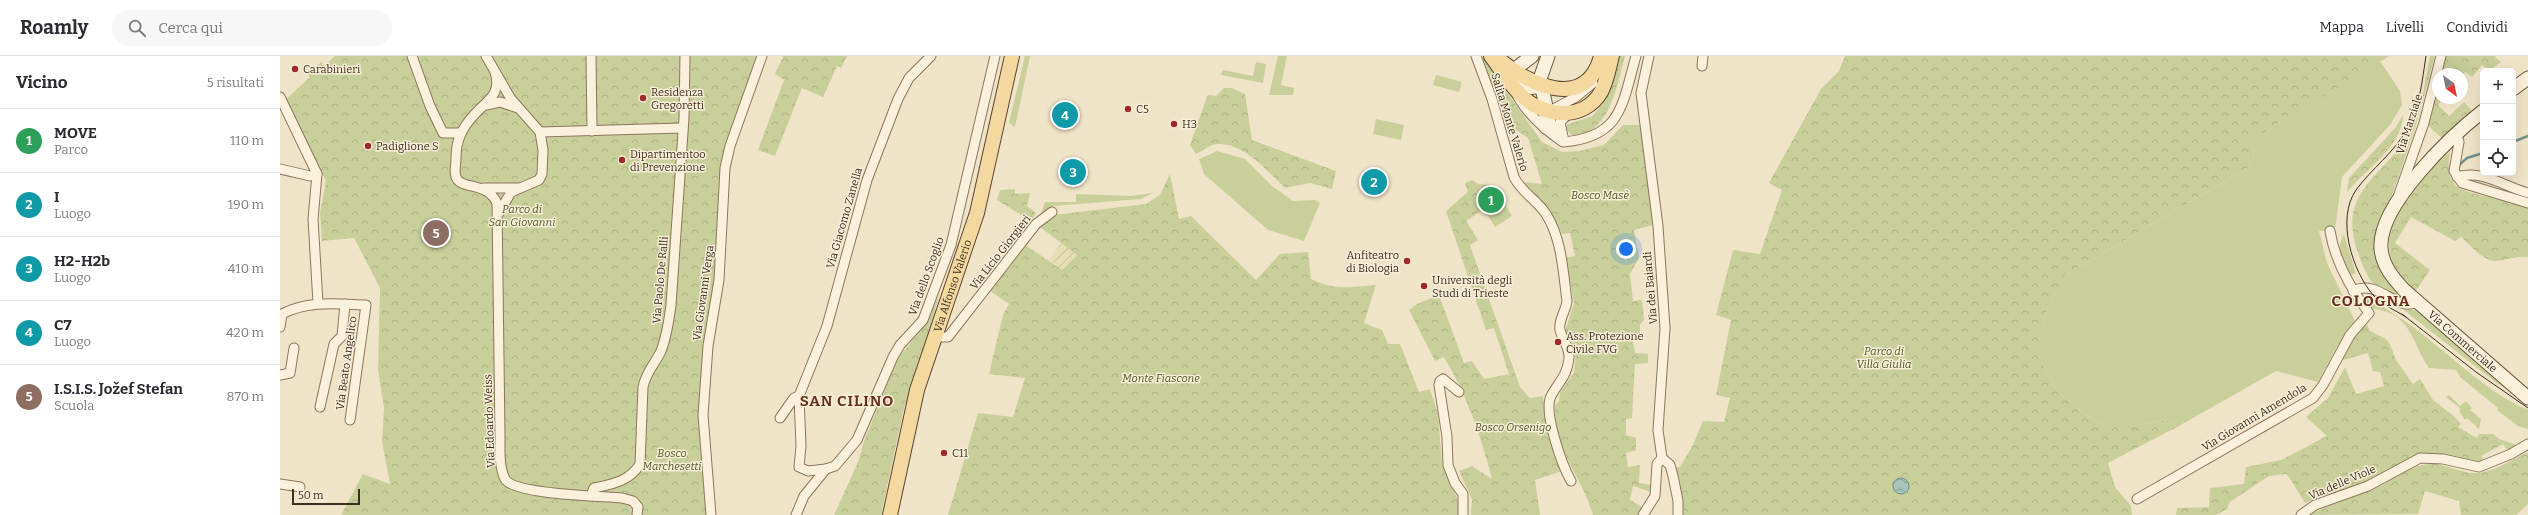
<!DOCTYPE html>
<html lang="it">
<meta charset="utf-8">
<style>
body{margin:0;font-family:Bitter,serif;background:#f7f7f7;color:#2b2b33}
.controls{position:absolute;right:12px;top:12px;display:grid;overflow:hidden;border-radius:6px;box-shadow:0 4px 16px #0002}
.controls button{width:36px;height:36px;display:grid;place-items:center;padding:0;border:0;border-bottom:1px solid #e1e1e2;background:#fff;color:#2b2b33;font:20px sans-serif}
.compass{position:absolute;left:2152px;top:12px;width:36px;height:36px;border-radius:50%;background:#fff;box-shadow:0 4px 16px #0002;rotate:147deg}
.scale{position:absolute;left:12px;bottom:10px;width:68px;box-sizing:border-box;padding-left:4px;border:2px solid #3d2e20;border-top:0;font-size:11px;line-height:14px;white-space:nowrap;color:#3d2e20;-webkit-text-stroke:3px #f7eed8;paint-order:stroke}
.you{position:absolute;left:1346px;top:193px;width:14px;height:14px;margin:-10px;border:3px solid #fff;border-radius:50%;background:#1a73e8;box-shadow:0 0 0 6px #1a73e833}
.badge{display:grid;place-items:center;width:26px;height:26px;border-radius:50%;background:#9e2a2b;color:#fff;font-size:13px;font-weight:700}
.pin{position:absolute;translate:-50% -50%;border:2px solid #fff;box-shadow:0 1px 4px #0006}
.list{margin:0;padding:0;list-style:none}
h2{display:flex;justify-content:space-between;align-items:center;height:52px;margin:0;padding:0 16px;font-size:17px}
h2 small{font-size:13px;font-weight:400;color:#7c7c81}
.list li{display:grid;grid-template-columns:26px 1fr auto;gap:12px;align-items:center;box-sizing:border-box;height:64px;padding:0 16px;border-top:1px solid #e1e1e2}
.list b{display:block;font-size:15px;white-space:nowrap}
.list p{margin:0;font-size:13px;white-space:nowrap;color:#7c7c81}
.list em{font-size:13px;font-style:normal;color:#7c7c81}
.icon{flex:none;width:22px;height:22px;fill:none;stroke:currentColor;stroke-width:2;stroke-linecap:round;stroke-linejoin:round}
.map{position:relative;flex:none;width:2248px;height:459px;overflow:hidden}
header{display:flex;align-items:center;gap:24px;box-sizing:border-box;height:56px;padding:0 20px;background:#fff;border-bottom:1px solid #e1e1e2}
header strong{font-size:19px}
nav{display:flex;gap:22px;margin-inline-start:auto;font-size:14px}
.search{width:280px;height:36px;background:#f7f7f7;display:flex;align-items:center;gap:10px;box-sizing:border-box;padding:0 14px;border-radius:22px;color:#7c7c81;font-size:15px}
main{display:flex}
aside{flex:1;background:#fff}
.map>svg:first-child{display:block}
</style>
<header>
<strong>Roamly</strong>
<div class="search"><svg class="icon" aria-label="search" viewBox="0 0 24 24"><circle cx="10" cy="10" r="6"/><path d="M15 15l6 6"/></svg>Cerca qui</div>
<nav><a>Mappa</a><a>Livelli</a><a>Condividi</a></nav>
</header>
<main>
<aside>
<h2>Vicino<small>5 risultati</small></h2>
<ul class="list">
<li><span class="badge" style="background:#2e9e5b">1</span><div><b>MOVE</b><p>Parco</p></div><em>110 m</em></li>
<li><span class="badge" style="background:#0f9aa8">2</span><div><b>I</b><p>Luogo</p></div><em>190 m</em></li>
<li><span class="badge" style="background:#0f9aa8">3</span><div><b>H2-H2b</b><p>Luogo</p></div><em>410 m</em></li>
<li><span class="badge" style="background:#0f9aa8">4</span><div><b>C7</b><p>Luogo</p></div><em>420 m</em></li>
<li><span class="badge" style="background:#8d6e63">5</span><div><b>I.S.I.S. Jožef Stefan</b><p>Scuola</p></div><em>870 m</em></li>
</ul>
</aside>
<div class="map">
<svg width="2248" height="459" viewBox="0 0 2248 459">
<defs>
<pattern id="farmland-furrows" width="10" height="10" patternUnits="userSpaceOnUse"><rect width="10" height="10" fill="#e6deb5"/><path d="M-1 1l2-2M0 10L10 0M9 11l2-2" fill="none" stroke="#c6bf9b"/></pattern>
<pattern id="forest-crowns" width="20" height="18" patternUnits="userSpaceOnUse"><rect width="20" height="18" fill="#c9cf9b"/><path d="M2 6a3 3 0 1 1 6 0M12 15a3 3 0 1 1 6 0" fill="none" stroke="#aeb285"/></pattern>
<pattern id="water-waves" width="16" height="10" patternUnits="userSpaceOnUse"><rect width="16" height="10" fill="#a9c4bc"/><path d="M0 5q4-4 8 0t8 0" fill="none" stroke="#8ba098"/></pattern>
</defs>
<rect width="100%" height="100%" fill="#f0e4c8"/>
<polygon fill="url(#farmland-furrows)" points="781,188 798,198 782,215 769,204"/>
<g fill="#c9cf9b">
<polygon points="745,0 750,0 735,71 729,67"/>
<polygon points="998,0 1007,0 1001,29 1014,32 1013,39 989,39"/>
<polygon points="2100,5 2120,35 2122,49 2110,69 2062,121 2055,174 2039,175 2047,207 2075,265 2057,291 2038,326 1996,315 1897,371 1886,364 1849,370 1824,370 1805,358 1778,336 1761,305 1761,280 1767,253 1784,220 1969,111 1974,99 1972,84"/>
<polygon points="976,6 986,8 983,27 941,19 943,14 973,20"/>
<polygon points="1156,19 1182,26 1179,36 1153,29"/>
<polygon points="1096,63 1124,69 1121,84 1093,78"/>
<polygon points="937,95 965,103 992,130 1013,145 1035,144 1040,147 1024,185 988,174 924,118 919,103"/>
<polygon points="873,137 861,143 774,150 761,158 765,146 796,146 796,138 851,140"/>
<path d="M2064,178L2076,218L2068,219C2060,203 2055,195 2064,178Z"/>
<path d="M2088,236C2099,251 2114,257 2129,268C2168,296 2204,335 2248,354V373L2238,370L2217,354L2218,352L2180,321L2176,314L2149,312C2132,288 2131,255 2092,253L2085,243Z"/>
<polygon points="2120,251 2137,255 2242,344 2214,325"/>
<polygon points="2169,339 2180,350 2186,345 2192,352 2190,354 2201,363 2199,373 2187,362 2185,364 2179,355 2181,353 2166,341"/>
</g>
<g fill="url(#forest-crowns)">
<polygon points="55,0 476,0 445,97 435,225 419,360 427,459 61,459 83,418 110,428 102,386 104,352 98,313 100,232 74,182 42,185 40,157 46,125 5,44 30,21 28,19 41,6 44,10"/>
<polygon points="502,0 567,0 561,12 557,10 543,41 522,32 495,100 478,94 504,24 495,18 503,1"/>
<path d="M1202,0L1262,86L1282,96L1299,95L1324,89L1343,69H1360L1373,169L1354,174L1359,202L1350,218L1353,245L1362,244L1364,264L1360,268V284L1353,285L1355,297L1368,298V307L1355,308L1352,362L1346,363V379L1356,382V394L1346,397L1348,411L1360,409L1359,427L1372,429L1371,436L1353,430L1350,444L1364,452L1359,459H1313C1301,418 1274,397 1275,350L1279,345L1280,336L1294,317L1296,295L1285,275L1294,247L1285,202L1295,200L1290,177L1282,178L1270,155L1243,126L1262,128L1248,82L1223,65Z"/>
<path d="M1339,0H1345C1337,28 1330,81 1291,79L1285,72L1286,69L1312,60L1323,48Z"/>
<polygon points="1565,0 2109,0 1972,84 1974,99 1969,111 1784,220 1767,253 1761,280 1761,305 1778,336 1805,358 1824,370 1849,370 1886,364 1897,371 1828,407 1835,431 1851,450 1852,459 1402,459 1393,412 1400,411 1413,389 1423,365 1444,366 1450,342 1436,339 1451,264 1436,259 1453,194 1480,198 1502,134 1489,127 1541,33 1559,15"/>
<path d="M2150,0H2155L2135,72L2096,186C2097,212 2106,223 2123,241C2115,238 2104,235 2097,231C2087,224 2081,205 2077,194C2057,132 2106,121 2131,74C2143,52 2145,24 2150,0Z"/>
<polygon points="2164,0 2216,0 2215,1 2221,6 2209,15 2202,9 2192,21 2185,16 2182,20 2182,18 2161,18"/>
<polygon points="2158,27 2158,42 2163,42 2158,49 2169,60 2184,46 2193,56 2164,84 2146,68"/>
<path d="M944,32H951L965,38L972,84L1056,115L1052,133L1030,127L1005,132C987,115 964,86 936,88C930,89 922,95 916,98L910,89L927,41L929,39L936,40Z"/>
<path d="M2123,59C2122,91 2086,113 2067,136L2069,122L2116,71Z"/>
<path d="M2170,96C2164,132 2179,134 2209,141C2222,144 2235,148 2248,151V201C2236,200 2225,205 2214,205C2201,204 2190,188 2181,181L2175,185L2131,161L2115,187L2150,214L2135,236C2126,225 2115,214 2111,201C2099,165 2145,117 2170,96Z"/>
<path d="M890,118L899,163L911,160L976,224L1000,198L1028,196L1031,223C1055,235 1071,231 1096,229L1084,267L1102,274L1108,288H1120L1139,336L1150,333L1158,358L1162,407L1179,447L1178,459H668L698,357L733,361L745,322L709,318L723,259L729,248L709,234L744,188L782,214L797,199L760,171L773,159L866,148L880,139Z"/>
<path d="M1192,124L1198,128L1213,129L1232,160L1215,171L1204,153L1186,165L1198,184L1190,189L1240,331L1250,342L1263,340L1268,380L1282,415L1255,424L1260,459H1191L1192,443L1179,415L1192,410L1212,423C1201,381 1187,339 1164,301L1155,305L1129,254L1137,248L1159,239L1184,307L1192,305L1204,323L1229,318L1214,272L1206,274L1166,155L1188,136L1185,127Z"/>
<polygon points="735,133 735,138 750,137 747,150 756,157 751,165 717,144 720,134"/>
<polygon points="659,239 651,271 624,352 601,459 554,459 578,406 584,385 618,302 646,268"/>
<polygon points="2086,266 2090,275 2106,283 2110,288 2116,304 2133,328 2140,323 2153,344 2175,361 2181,368 2178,371 2197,382 2199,378 2213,378 2219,383 2237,389 2241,385 2245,387 2229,397 2223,388 2201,400 2206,408 2151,399 2064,436 2051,437 2025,447 2007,418 1989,420 1950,446 1947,453 1936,459 1896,459 1897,452 1929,451 1930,432 1964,428 1966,411 2001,404 2047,380 2026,361 2048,342 2065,311 2076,338 2104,330 2100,316 2093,315 2088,297 2063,304 2061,303 2081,270"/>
<path d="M2248,396V448L2236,459H2181L2179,445L2145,435L2138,458L2029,459C2052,447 2076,440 2100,430C2115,422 2129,411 2147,408C2164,406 2180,418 2197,417C2215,416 2232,403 2248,396Z"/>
</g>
<circle fill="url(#water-waves)" stroke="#6f938a" cx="1621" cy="430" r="8"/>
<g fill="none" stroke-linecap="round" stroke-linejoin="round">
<g stroke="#6f938a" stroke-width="2.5">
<polyline points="2233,86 2248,80"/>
<polyline points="2178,110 2187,102 2203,97"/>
</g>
<defs>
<g id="minor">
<polyline points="132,0 150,50 163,77 180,77"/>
<polyline points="206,0 231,43 260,76 263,94 262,118 259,124 231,136 219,157"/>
<polyline points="311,0 312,75"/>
<path d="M1196,0L1212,43L1234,121C1241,136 1257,144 1266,158C1282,183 1283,216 1287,245C1286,255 1278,264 1280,274C1282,283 1290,292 1289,302C1287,321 1279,325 1271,340C1263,356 1282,409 1291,425"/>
<polyline points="1369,0 1361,37 1378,170 1385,272 1378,374 1382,402 1390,409 1393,420 1398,445 1398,459"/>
<polyline points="1422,10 1423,0"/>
<path d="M215,16C222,39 207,44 194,59C182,72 176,84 176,102C176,108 174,116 176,121C180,134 207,125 217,147L220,381C220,394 219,411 225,423C234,439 323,440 342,442L353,445L358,451L357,459"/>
<polyline points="0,41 37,118 33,163 38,247"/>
<path d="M1238,41C1250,61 1265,74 1283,86C1342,81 1342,49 1356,0"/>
<polyline points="206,49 220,46 238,52"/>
<polyline points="1267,55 1273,71 1283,81"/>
<polyline points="1265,73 1263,67 1264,58 1296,41 1313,27"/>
<polyline points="260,76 402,72"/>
<polyline points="2177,79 2179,86 2174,115 2182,127 2248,147"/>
<polyline points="1283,81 1280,66 1289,57"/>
<polyline points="0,113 30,120 37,118"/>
<path d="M2177,121C2202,113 2225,131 2248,137"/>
<polyline points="204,132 239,132"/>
<polyline points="2119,138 2144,67 2161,0"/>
<path d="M2073,235C2099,222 2116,257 2137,246"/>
<path d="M0,271L2,258C29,244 57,248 86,249L70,364"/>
<polyline points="655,281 668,281 756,168 772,156"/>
<polyline points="0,319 10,317 14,292"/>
<polyline points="1179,336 1163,323 1160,325 1159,329 1167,381 1168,409 1175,427 1183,438 1183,459"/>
<polyline points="40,351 54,288 62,280 65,248"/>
<polyline points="500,362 514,342 519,340"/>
<polyline points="546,413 528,415 519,411 521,390 519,340 547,270 587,124 618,43 629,22 651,0"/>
<polyline points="0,428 20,431"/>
<path d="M311,439L314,432C333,428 350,425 360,408L363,331C366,316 375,308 381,295C387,280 389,264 391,249L404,62L405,0"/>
<path d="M1857,443L2033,342L2043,329L2070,279L2089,257C2070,232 2055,206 2050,175"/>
<polyline points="431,459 423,359 428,290 439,224 445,112 450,90 482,0"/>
<polyline points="516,459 524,440 546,413 555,410 577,384 613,301 620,289 643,264 671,189 715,0"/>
<polyline points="1363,459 1375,440 1377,408 1382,402"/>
<polyline points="2021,459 2035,449 2088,430 2140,402 2163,403 2199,411 2231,398 2248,388"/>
</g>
<g id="secondary">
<path d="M1252,0L1226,20C1239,30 1246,34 1262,30"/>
<polyline points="2233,33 2248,22"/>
<polyline points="1267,55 1260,23 1268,0"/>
<path id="s1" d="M2203,55C2171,80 2098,149 2101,192C2102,209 2113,222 2124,234L2248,342"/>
</g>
<g id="primary">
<path d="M1211,0C1221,13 1229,28 1241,39C1263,62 1304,65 1321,36C1327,25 1329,11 1332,0"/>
<path d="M1220,4C1249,29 1307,56 1321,0"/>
<path id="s2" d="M610,459L637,334L697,157L732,0"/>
</g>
</defs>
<use href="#minor" stroke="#8d765c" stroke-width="11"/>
<use href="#secondary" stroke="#6f573f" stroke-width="15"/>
<use href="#primary" stroke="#5b4430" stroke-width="16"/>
<use href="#minor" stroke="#faf1dc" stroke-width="9"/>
<use href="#secondary" stroke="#faf1dc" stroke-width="13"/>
<use href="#primary" stroke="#f3d9a0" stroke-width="14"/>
<g stroke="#3d2e20" stroke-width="1">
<polyline points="2122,258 2196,316 2248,352"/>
<path d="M2126,261C2115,254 2102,249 2093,239C2072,214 2056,163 2076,134C2092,112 2114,97 2127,73C2140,51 2142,25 2146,0"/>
</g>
</g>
<g fill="#9e2a2b" stroke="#f7eed8" stroke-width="1.5">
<circle cx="15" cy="13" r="4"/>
<circle cx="363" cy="42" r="4"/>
<circle cx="848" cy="53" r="4"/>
<circle cx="894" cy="68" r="4"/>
<circle cx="88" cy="90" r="4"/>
<circle cx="342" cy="104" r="4"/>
<circle cx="1127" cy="205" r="4"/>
<circle cx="1144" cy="230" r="4"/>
<circle cx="1278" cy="286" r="4"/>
<circle cx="664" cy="397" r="4"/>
</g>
<g text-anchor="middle" stroke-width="3" stroke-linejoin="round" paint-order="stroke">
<g font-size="11" fill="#3d2e20" stroke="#f7eed8" text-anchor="start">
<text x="23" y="17">Carabinieri</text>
<text x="371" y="40">Residenza<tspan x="371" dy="13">Gregoretti</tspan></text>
<text x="856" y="57">C5</text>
<text x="902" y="72">H3</text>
<text x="96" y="94">Padiglione S</text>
<text x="350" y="102">Dipartimentoo<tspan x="350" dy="13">di Prevenzione</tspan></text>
<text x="1119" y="203" text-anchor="end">Anfiteatro<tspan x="1119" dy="13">di Biologia</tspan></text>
<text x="1152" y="228">Università degli<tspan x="1152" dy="13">Studi di Trieste</tspan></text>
<text x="1286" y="284">Ass. Protezione<tspan x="1286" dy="13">Civile FVG</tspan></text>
<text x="672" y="401">C11</text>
</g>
<g font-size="11" fill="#3d2e20" stroke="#f7eed8">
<text transform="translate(1230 66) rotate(73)" y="4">Salita Monte Valerio</text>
<text transform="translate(2129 68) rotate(-72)" y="4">Via Marziale</text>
<text transform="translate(564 162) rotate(-74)" y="4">Via Giacomo Zanella</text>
<text transform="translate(720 196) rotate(-52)" y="4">Via Licio Giorgieri</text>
<text transform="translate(646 220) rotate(-70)" y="4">Via dello Scoglio</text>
<text transform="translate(380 224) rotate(-85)" y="4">Via Paolo De Ralli</text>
<text dy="4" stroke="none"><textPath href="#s2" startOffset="238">Via Alfonso Valerio</textPath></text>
<text transform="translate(1370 232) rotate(-95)" y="4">Via dei Baiardi</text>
<text transform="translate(423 237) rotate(-82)" y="4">Via Giovanni Verga</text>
<text dy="4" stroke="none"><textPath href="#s1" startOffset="302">Via Commerciale</textPath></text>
<text transform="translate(66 307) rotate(-82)" y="4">Via Beato Angelico</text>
<text transform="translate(1974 361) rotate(-31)" y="4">Via Giovanni Amendola</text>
<text transform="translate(209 365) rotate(-92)" y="4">Via Edoardo Weiss</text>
<text transform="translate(2062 426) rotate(-23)" y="4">Via delle Viole</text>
</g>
<g font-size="11" font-style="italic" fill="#4d5a26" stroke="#f7eed8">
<text x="1320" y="143">Bosco Masè</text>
<text x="242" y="157">Parco di<tspan x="242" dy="13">San Giovanni</tspan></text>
<text x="1604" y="299">Parco di<tspan x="1604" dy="13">Villa Giulia</tspan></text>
<text x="881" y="326">Monte Fiascone</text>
<text x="1233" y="375">Bosco Orsenigo</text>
<text x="392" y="401">Bosco<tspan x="392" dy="13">Marchesetti</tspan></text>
</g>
<g font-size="15" font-weight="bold" letter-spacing="1" fill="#6b2e1e" stroke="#f7eed8">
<text x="2091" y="250">COLOGNA</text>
<text x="567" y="350">SAN CILINO</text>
</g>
</g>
</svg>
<div class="controls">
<button>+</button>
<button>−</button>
<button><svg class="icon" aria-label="locate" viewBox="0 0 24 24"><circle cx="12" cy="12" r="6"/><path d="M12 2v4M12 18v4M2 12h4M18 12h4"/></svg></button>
</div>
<svg class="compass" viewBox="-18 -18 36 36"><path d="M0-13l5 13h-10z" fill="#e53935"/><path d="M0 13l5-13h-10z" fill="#7c7c81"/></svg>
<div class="scale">50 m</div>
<div class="you"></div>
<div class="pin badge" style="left:1211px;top:144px;background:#2e9e5b">1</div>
<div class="pin badge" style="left:1094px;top:126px;background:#0f9aa8">2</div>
<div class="pin badge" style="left:793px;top:116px;background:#0f9aa8">3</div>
<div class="pin badge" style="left:785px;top:59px;background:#0f9aa8">4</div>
<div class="pin badge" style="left:156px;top:177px;background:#8d6e63">5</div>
</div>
</main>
